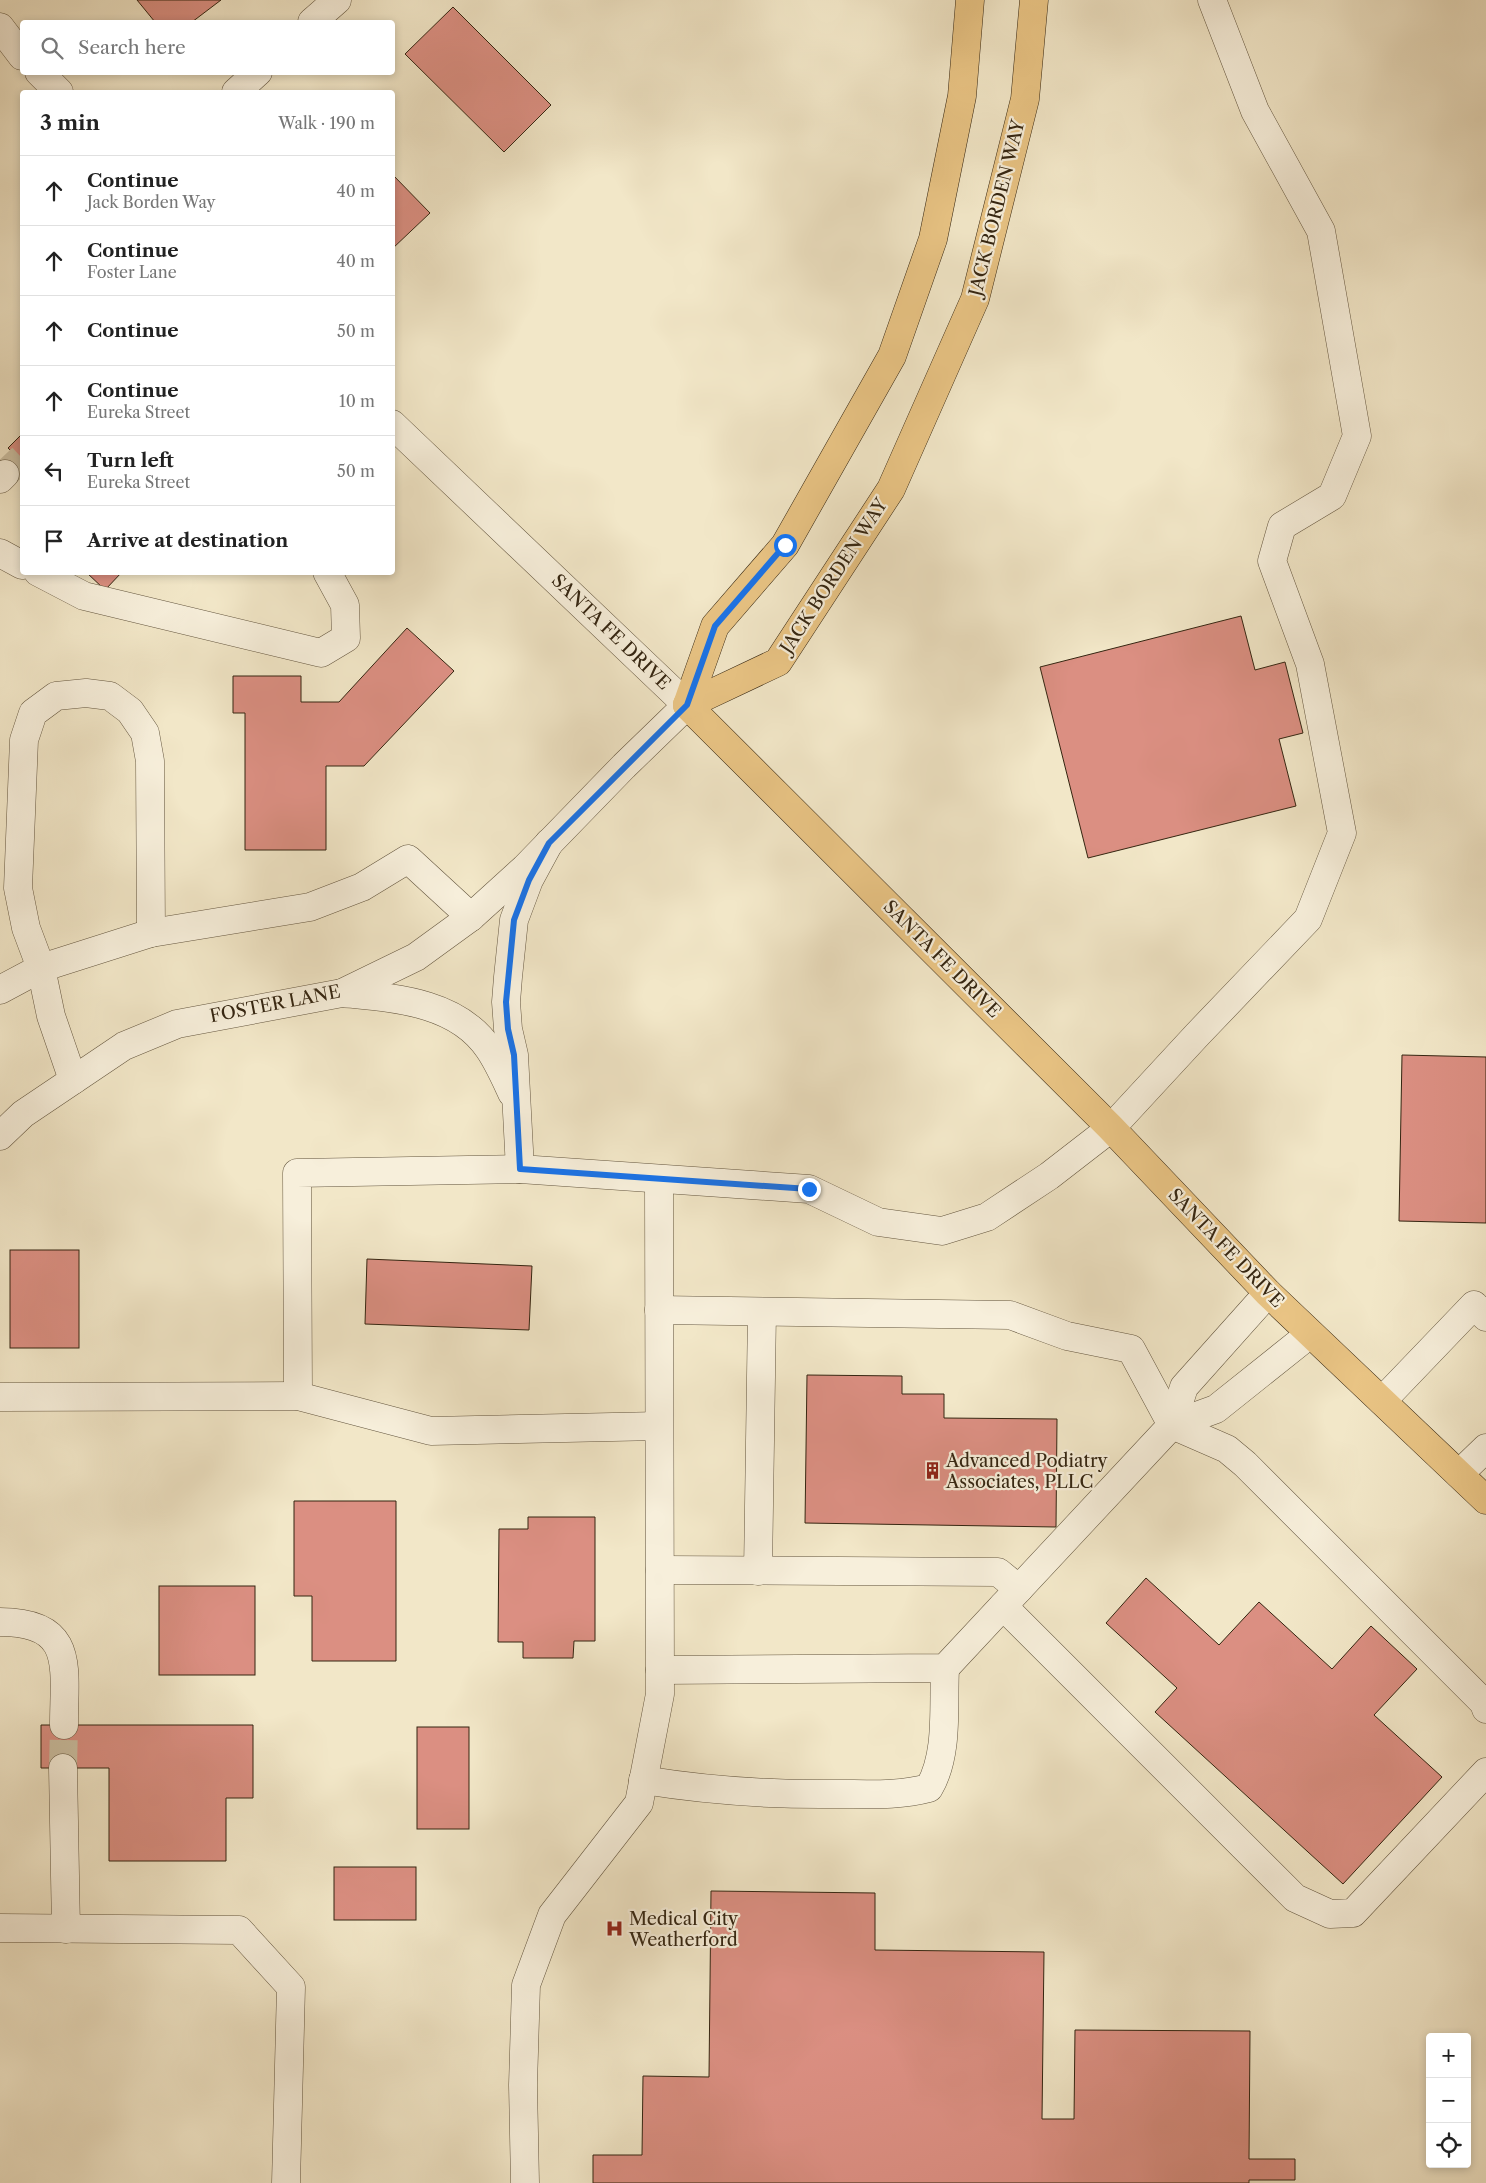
<!DOCTYPE html>
<meta charset="utf-8">
<style>
body{margin:0;font-family:"Libre Caslon Text",serif;background:#f2f2f2;color:#222}
.controls{position:absolute;right:15px;bottom:15px;display:grid;overflow:hidden;border-radius:5px;box-shadow:0 2px 8px #0003}
.controls button{width:45px;height:45px;display:grid;place-items:center;padding:0;border:0;border-bottom:1px solid #e0e0e0;background:#fff;color:#222;font:25px sans-serif}
.stop{position:absolute;width:15px;height:15px;margin:-11px;border:4px solid #1a73e8;border-radius:50%;background:#fff}
.stop.end{background:#1a73e8;border-color:#fff;box-shadow:0 1px 5px #0008}
.list{margin:0;padding:0;list-style:none}
h2{display:flex;justify-content:space-between;align-items:center;height:65px;margin:0;padding:0 20px;font-size:21px}
h2 small{font-size:16px;font-weight:400;color:#767676}
.list li{display:grid;grid-template-columns:32px 1fr auto;gap:15px;align-items:center;box-sizing:border-box;height:70px;padding:0 20px;border-top:1px solid #e0e0e0}
.list b{display:block;font-size:19px;white-space:nowrap}
.list p{margin:0;font-size:16px;white-space:nowrap;color:#767676}
.list em{font-size:16px;font-style:normal;color:#767676}
.icon{flex:none;width:28px;height:28px;fill:none;stroke:currentColor;stroke-width:2;stroke-linecap:round;stroke-linejoin:round}
.map{position:relative;flex:none;width:1486px;height:2183px;overflow:hidden}
.search{position:absolute;background:#fff;box-shadow:0 2px 8px #0003;left:20px;top:20px;width:375px;height:55px;display:flex;align-items:center;gap:12px;box-sizing:border-box;padding:0 18px;border-radius:5px;color:#767676;font-size:19px}
.panel{position:absolute;background:#fff;box-shadow:0 2px 8px #0003;left:20px;top:90px;width:375px;height:485px;border-radius:5px}
.map>svg:first-child{display:block}
</style>
<div class="map">
<svg width="1486" height="2183" viewBox="0 0 1486 2183">
<rect width="100%" height="100%" fill="#f2e7c8"/>
<filter id="stains"><feTurbulence type="fractalNoise" baseFrequency=".004" numOctaves="4"/><feColorMatrix values="0 0 0 0 .2 0 0 0 0 .09 0 0 0 0 .02 0 0 0 .5 -.17"/></filter>
<radialGradient id="worn" r=".72"><stop offset=".6" stop-color="#630" stop-opacity="0"/><stop offset="1" stop-color="#630" stop-opacity=".3"/></radialGradient>
<g fill="#db8f82" stroke="#342511">
<polygon points="137,0 221,0 192,22 155,22"/>
<polygon points="453,7 551,105 504,152 405,54"/>
<polygon points="392,174 430,213 392,249"/>
<polygon points="22,434 22,462 8,448"/>
<polygon points="86,572 122,572 105,590"/>
<polygon points="1241,616 1255,670 1285,662 1303,733 1279,739 1296,806 1088,858 1040,667"/>
<polygon points="407,628 454,671 364,766 326,766 326,850 245,850 245,713 233,713 233,676 301,676 301,702 339,702"/>
<polygon points="1402,1055 1486,1057 1486,1223 1399,1221"/>
<rect x="10" y="1250" width="69" height="98"/>
<polygon points="367,1259 532,1266 529,1330 365,1324"/>
<polygon points="807,1375 902,1376 902,1394 944,1394 944,1418 1057,1419 1056,1527 805,1523"/>
<polygon points="294,1501 396,1501 396,1661 312,1661 312,1596 294,1596"/>
<polygon points="528,1517 595,1517 595,1641 574,1641 573,1658 523,1658 523,1642 498,1642 499,1529 528,1529"/>
<polygon points="1146,1578 1219,1645 1259,1602 1332,1669 1371,1626 1417,1669 1374,1715 1442,1777 1343,1884 1155,1712 1177,1688 1106,1623"/>
<rect x="159" y="1586" width="96" height="89"/>
<polygon points="41,1725 253,1725 253,1798 226,1798 226,1861 109,1861 109,1768 41,1768"/>
<rect x="417" y="1727" width="52" height="102"/>
<rect x="334" y="1867" width="82" height="53"/>
<polygon points="711,1891 875,1893 875,1950 1044,1952 1042,2119 1074,2119 1075,2030 1250,2031 1249,2159 1295,2159 1295,2180 1249,2180 1249,2183 593,2183 593,2155 642,2155 643,2076 709,2077"/>
</g>
<g fill="none" stroke-linecap="round" stroke-linejoin="round">
<g stroke="#ccc0a3" stroke-width="28" stroke-dasharray="28 14" stroke-linecap="butt">
<polyline points="5,474 22,458"/>
<polyline points="63,1768 64,1725"/>
</g>
<defs>
<g id="minor">
<polyline points="312,22 337,0"/>
<polyline points="0,27 22,56"/>
<polyline points="39,72 59,92"/>
<polyline points="236,92 258,72"/>
<polyline points="0,479 5,474"/>
<polyline points="0,553 22,565"/>
<polyline points="38,572 84,596 321,653 346,638 345,605 327,572"/>
<polyline points="549,843 529,880 514,920 508,977 506,1002 508,1029 514,1055 520,1169 809,1189 878,1222 942,1231 987,1217 1049,1176 1111,1128 1197,1035 1308,919 1342,833 1310,664 1272,561 1282,526 1332,496 1357,436 1321,231 1255,111 1212,0"/>
<polyline points="0,990 41,968 26,928 18,888 24,740 33,713 56,696 86,693 110,696 130,711 145,733 150,761 151,933"/>
<path d="M342,993C393,998 457,1001 489,1049C498,1062 505,1078 512,1093"/>
<polyline points="73,1080 51,1016 41,968 151,933 310,907 362,887 408,859 471,917"/>
<polyline points="0,1136 23,1114 124,1046 177,1024 342,993 416,957 471,917 525,868 624,766 687,705 392,424"/>
<polyline points="659,1310 1010,1315 1067,1336 1131,1349 1172,1425 1227,1449 1245,1464 1484,1703 1486,1709"/>
<polyline points="298,1396 297,1173 520,1169"/>
<polyline points="0,1397 298,1396 431,1431 659,1426"/>
<polyline points="1382,1401 1474,1305 1486,1317"/>
<polyline points="1172,1425 1216,1409 1310,1334"/>
<polyline points="1459,1474 1486,1448"/>
<polyline points="660,1570 998,1572 1019,1589"/>
<polyline points="758,1571 762,1312"/>
<polyline points="1003,1606 1295,1898 1330,1914 1353,1913 1486,1772"/>
<path d="M0,1622C76,1622 64,1667 64,1725"/>
<polyline points="660,1670 945,1668 1172,1425 1184,1387 1268,1293"/>
<polyline points="63,1768 66,1929"/>
<path d="M643,1780C711,1791 769,1795 838,1794C869,1794 899,1796 929,1788C949,1754 943,1706 945,1668"/>
<polyline points="0,1928 239,1930 291,1987 286,2183"/>
<polyline points="525,2183 523,2085 526,1985 552,1915 639,1803 660,1694 659,1179"/>
</g>
<g id="major">
<polyline points="687,705 1111,1128 1268,1293 1486,1500"/>
<polyline points="687,705 778,662 891,489 975,299 1025,99 1034,0"/>
<polyline points="687,705 715,626 785,545 892,356 933,239 962,96 970,0"/>
</g>
</defs>
<use href="#minor" stroke="#64563f" stroke-width="29"/>
<use href="#major" stroke="#342511" stroke-width="29"/>
<use href="#minor" stroke="#f7efdb" stroke-width="28"/>
<use href="#major" stroke="#e9c484" stroke-width="28"/>
</g>
<g fill="none" stroke-linecap="round" stroke-linejoin="round">
<polyline stroke="#1a73e8" stroke-width="6" points="785,545 715,626 687,705 549,843 529,880 514,920 506,1002 508,1029 514,1055 520,1169 809,1189"/>
</g>
<defs>
<symbol id="building-bare" viewBox="-9 -9 18 18"><path d="M-4-6H4V6H1V3H-1V6H-4ZM-2.5-4.3h1.7v1.8h-1.7ZM.8-4.3h1.7v1.8H.8ZM-2.5-1h1.7V.8h-1.7ZM.8-1h1.7V.8H.8Z" fill="#8f2418" stroke="#f7efdb" stroke-width="2.5" paint-order="stroke"/></symbol>
<symbol id="hospital-bare" viewBox="-9 -9 18 18"><path d="M-5-5h3v3.5h4V-5h3V5h-3V1.5h-4V5h-3Z" fill="#8f2418" stroke="#f7efdb" stroke-width="2.5" paint-order="stroke"/></symbol>
</defs>
<g fill-rule="evenodd">
<use href="#building-bare" x="920" y="1458" width="25" height="25"/>
<use href="#hospital-bare" x="602" y="1916" width="25" height="25"/>
</g>
<g text-anchor="middle" stroke-width="4.5" stroke-linejoin="round" paint-order="stroke">
<g font-size="18" fill="#342511" stroke="#f7efdb">
<text transform="translate(997 208) rotate(-76)" y="6">JACK BORDEN WAY</text>
<text transform="translate(834 576) rotate(-57)" y="6">JACK BORDEN WAY</text>
<text transform="translate(611 632) rotate(44)" y="6">SANTA FE DRIVE</text>
<text transform="translate(942 959) rotate(45)" y="6">SANTA FE DRIVE</text>
<text transform="translate(275 1004) rotate(-11)" y="6">FOSTER LANE</text>
<text transform="translate(1226 1248) rotate(46)" y="6">SANTA FE DRIVE</text>
</g>
<g font-size="18" fill="#342511" stroke="#f7efdb" text-anchor="start">
<text x="946" y="1467">Advanced Podiatry<tspan x="946" dy="21">Associates, PLLC</tspan></text>
<text x="629" y="1925">Medical City<tspan x="629" dy="21">Weatherford</tspan></text>
</g>
</g>
<rect width="100%" height="100%" filter="url(#stains)"/>
<rect width="100%" height="100%" fill="url(#worn)"/>
</svg>
<div class="controls">
<button>+</button>
<button>−</button>
<button><svg class="icon" aria-label="locate" viewBox="0 0 24 24"><circle cx="12" cy="12" r="6"/><path d="M12 2v4M12 18v4M2 12h4M18 12h4"/></svg></button>
</div>
<div class="stop" style="left:785px;top:545px"></div>
<div class="stop end" style="left:809px;top:1189px"></div>
<div class="search"><svg class="icon" aria-label="search" viewBox="0 0 24 24"><circle cx="10" cy="10" r="6"/><path d="M15 15l6 6"/></svg>Search here</div>
<section class="panel">
<h2>3 min<small>Walk · 190 m</small></h2>
<ul class="list">
<li><svg class="icon" aria-label="ahead" viewBox="0 0 24 24"><path d="M12 20V5M6 11l6-6 6 6"/></svg><div><b>Continue</b><p>Jack Borden Way</p></div><em>40 m</em></li>
<li><svg class="icon" aria-label="ahead" viewBox="0 0 24 24"><path d="M12 20V5M6 11l6-6 6 6"/></svg><div><b>Continue</b><p>Foster Lane</p></div><em>40 m</em></li>
<li><svg class="icon" aria-label="ahead" viewBox="0 0 24 24"><path d="M12 20V5M6 11l6-6 6 6"/></svg><div><b>Continue</b></div><em>50 m</em></li>
<li><svg class="icon" aria-label="ahead" viewBox="0 0 24 24"><path d="M12 20V5M6 11l6-6 6 6"/></svg><div><b>Continue</b><p>Eureka Street</p></div><em>10 m</em></li>
<li><svg class="icon" aria-label="left" viewBox="0 0 24 24"><path d="M17 20v-9H6M10 6l-5 5 5 5"/></svg><div><b>Turn left</b><p>Eureka Street</p></div><em>50 m</em></li>
<li><svg class="icon" aria-label="arrive" viewBox="0 0 24 24"><path d="M6 21V4h12l-3 4 3 4H6"/></svg><div><b>Arrive at destination</b></div></li>
</ul>
</section>
</div>
